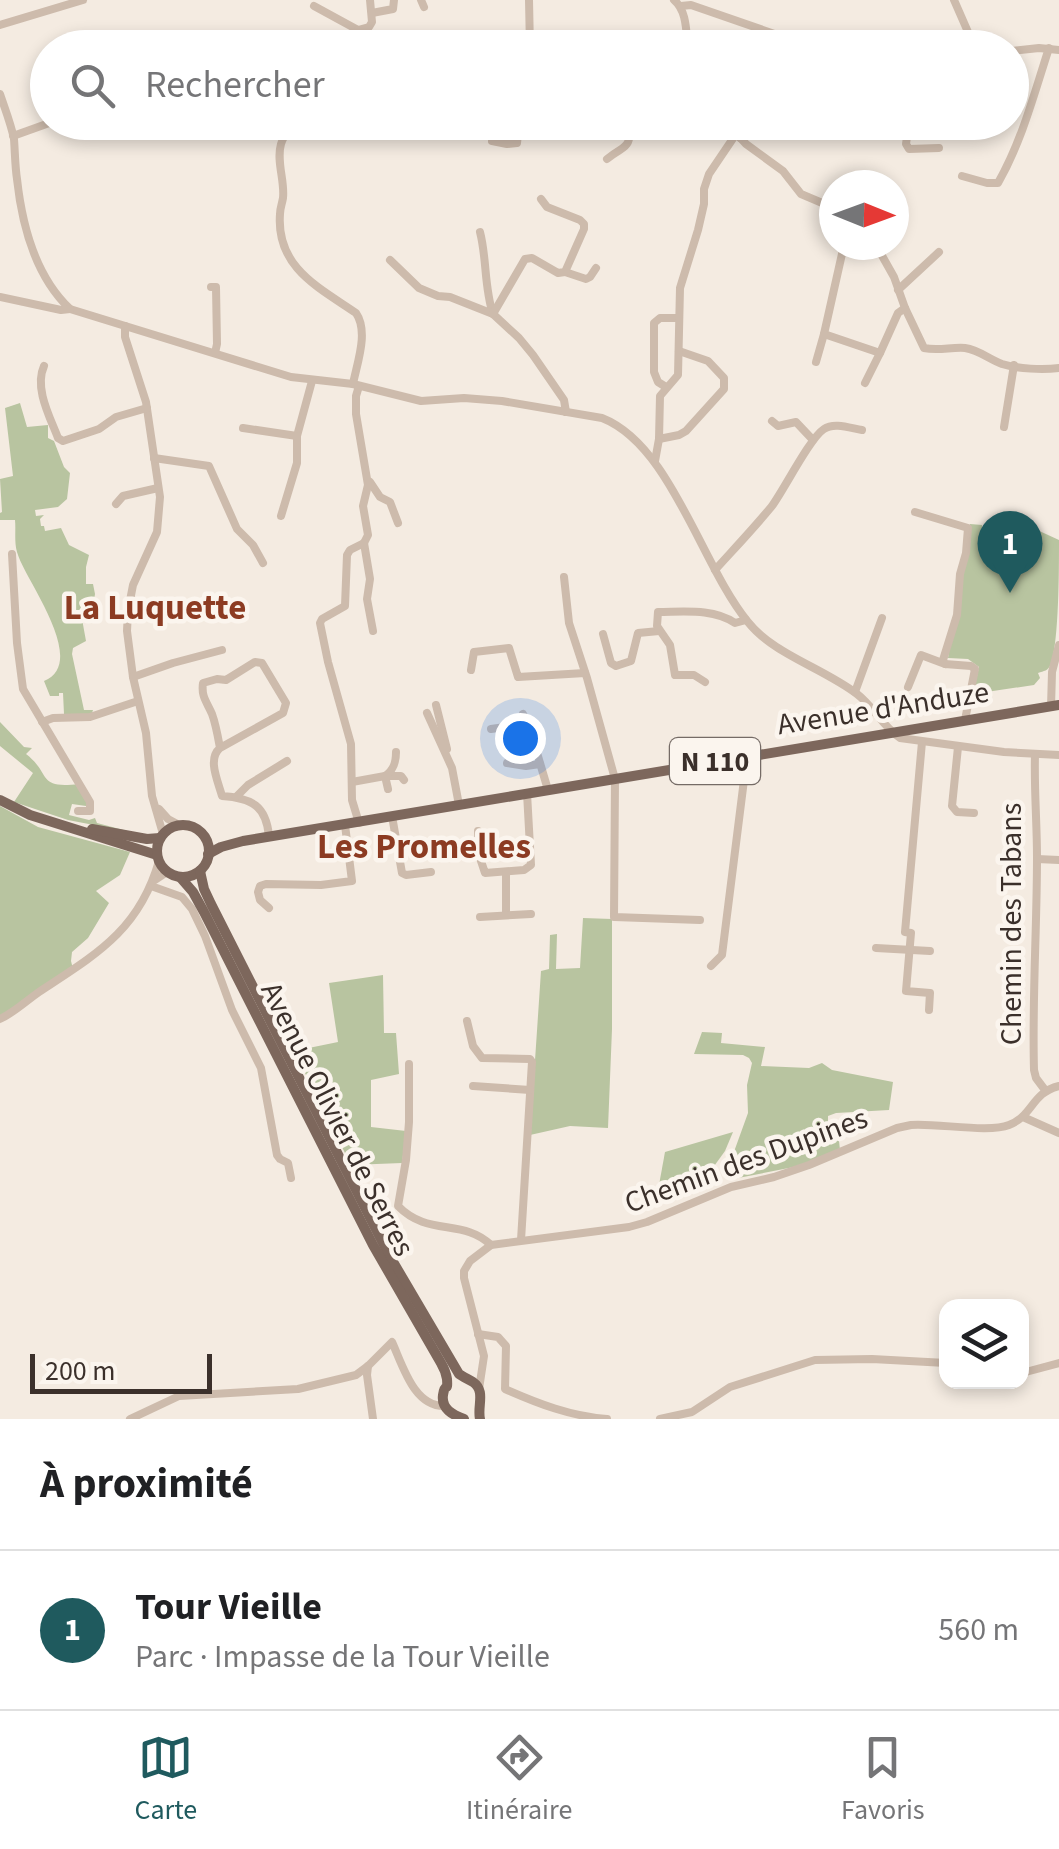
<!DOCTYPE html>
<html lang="fr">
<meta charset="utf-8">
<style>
body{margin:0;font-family:"Source Sans 3",sans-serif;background:#f2f2f2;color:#202124}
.controls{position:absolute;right:30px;bottom:30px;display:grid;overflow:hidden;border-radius:20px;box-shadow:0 5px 15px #0003}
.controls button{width:90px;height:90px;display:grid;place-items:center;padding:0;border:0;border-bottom:2px solid #e0e0e0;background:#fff;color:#202124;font:50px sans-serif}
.compass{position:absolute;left:819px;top:170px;width:90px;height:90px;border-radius:50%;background:#fff;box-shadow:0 5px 15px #0003;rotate:91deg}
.scale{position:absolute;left:30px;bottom:25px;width:182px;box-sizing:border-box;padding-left:10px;border:5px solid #3b302b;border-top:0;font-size:28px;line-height:35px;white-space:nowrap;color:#3b302b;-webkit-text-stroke:8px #fbf5ee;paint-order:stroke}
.you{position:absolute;left:520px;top:738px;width:35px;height:35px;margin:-25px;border:8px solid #fff;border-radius:50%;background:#1a73e8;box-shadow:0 0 0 15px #1a73e833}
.badge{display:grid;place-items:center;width:65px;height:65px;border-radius:50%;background:#1f5a5e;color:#fff;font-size:32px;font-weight:700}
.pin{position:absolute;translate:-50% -82px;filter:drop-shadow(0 2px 5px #0008)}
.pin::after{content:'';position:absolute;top:52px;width:35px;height:30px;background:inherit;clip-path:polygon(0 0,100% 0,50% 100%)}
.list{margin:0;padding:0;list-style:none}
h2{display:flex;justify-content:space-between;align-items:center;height:130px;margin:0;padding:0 40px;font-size:42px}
h2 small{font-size:32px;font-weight:400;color:#757577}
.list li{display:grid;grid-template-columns:65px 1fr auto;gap:30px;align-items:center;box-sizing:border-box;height:160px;padding:0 40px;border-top:2px solid #e0e0e0}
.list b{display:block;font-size:38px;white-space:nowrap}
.list p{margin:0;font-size:32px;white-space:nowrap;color:#757577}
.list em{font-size:32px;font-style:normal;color:#757577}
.icon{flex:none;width:55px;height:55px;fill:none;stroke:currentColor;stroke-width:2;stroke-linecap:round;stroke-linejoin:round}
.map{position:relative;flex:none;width:1059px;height:1419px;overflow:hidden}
.search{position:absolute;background:#fff;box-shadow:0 5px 15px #0003;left:30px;right:30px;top:30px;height:110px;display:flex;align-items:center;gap:25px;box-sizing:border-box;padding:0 35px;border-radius:55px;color:#757577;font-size:38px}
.sheet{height:290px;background:#fff}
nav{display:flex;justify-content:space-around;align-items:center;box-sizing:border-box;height:140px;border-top:2px solid #e0e0e0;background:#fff;font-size:28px;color:#757577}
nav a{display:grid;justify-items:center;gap:5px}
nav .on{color:#1f5a5e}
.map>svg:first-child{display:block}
</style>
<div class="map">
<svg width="1059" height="1419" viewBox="0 0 1059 1419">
<rect width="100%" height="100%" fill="#f4ebe1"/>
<g fill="#b8c4a0">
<path d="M20,403L27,427L48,425V438L54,441L64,467L70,473L67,499L58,507L35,510L36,516L44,515L40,519L41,526H44L45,531L61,528L69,545L89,555L86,567V584H93L95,594L91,619H82L86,641L73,648L72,654L84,710H93L92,713L81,716L64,714L63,693H59V696H50L44,681C90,662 24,579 17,552C14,542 16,530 15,520H0V513L2,512L0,479L13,476L5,408Z"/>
<path d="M970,524L982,525V529L1027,566L1035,529L1059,540C1059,569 1059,640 1051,664C1048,671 1044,671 1038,673L1040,678L1034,685L973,694L979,667L968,659L948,658Z"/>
<path d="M0,722L24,747L32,748L26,754C52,774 36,789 79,784L88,804L86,806L72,804L69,815L89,820L95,818L97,823L135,833L68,820L14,802L33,773L0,746Z"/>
<polygon points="0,806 38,827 130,852 120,875 96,891 109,903 88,938 72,952 71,961 73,969 0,1017"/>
<polygon points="583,918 612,919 612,1029 608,1128 570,1126 530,1135 541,971 549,969 550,935 557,934 556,969 580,968"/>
<polygon points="383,975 384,1033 396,1033 399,1074 371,1080 371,1127 406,1131 402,1163 351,1165 294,1051 338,1042 329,983"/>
<polygon points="702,1032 722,1033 721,1043 765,1047 761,1066 809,1068 822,1063 832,1070 893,1082 889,1110 836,1113 828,1116 828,1130 838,1132 840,1150 804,1165 733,1179 731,1160 748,1113 747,1085 752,1063 749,1058 743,1055 694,1054"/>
<polygon points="733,1132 725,1151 712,1169 659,1185 665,1152"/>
</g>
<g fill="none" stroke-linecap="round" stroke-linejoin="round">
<g stroke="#cdbbac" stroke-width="8">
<polyline points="421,0 424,7"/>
<polyline points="529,0 530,48"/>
<path d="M674,0C687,11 686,31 688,48"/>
<polyline points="954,0 975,48"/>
<polyline points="314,6 358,30 361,48"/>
<polyline points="681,6 691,5 815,48"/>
<polyline points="372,13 393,9 394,0"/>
<polyline points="0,25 83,0"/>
<polyline points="358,30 369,27 372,22 370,0"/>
<polyline points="1012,51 1039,48 1059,50"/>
<path d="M0,94C5,109 11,124 14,139C15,152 15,166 17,179C22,225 35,276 70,309L291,377L353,384L421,401L464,398L502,401L602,418C671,445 701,565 748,622C773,654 823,668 857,694C873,706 883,727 900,738L1004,752L1059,755"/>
<path d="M292,122C288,129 283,137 281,144C276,161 285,181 283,198C282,204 280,208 280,214C276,267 318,287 356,313C369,332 357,363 353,384"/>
<polyline points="726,122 746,144 783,171 801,194 834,208"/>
<polyline points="909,122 906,144 909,149 939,148"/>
<polyline points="13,136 52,122"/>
<polyline points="740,138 752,122"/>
<polyline points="492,141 507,144 517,143 518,134 522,130 555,126 628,122"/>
<path d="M607,159C627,143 629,152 631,122"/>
<path d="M962,176L987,183H998C1022,141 1034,94 1049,48"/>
<path d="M480,232C487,259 484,287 493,314"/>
<polyline points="844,245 824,334 880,353 898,313 905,308"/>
<path d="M876,245L894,277L905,308L924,348C938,351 951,347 965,348C979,350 989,359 1002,364C1018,369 1043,370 1059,368"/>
<polyline points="390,260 419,288 438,296 450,297 493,314 519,338 533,355 564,400 566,412"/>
<polyline points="565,272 586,279 590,277 596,268"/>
<polyline points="211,287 216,287 217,344 215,353"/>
<polyline points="898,290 939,252"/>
<polyline points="0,297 61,310 70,309"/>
<polyline points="493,314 525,259 532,258 558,273 565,272 584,229 584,224 580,220 547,207 541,199"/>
<polyline points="125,326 125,337 146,402 160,497 157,532 133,585 128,611 127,631 133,677 146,733 152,796 163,834"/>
<polyline points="816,362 824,334"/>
<path d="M44,366C34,388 50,417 58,438L63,441L99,429L116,417L147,408"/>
<polyline points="865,383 880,353"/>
<polyline points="666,387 658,382 654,372 654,323 660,318 678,318"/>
<polyline points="772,421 778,426 796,422 813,440"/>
<polyline points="1004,427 1014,365"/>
<polyline points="243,428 297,436 312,381"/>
<polyline points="659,439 679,435 686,431 724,389 724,378 708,361 679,351"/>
<polyline points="154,458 209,466 237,529 253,545 263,563"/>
<polyline points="655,461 659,439 660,396 678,375 680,288 698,230 704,204 704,189 709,174 736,134"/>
<polyline points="370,482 380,497 390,502 398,523"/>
<polyline points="116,504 123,496 158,488"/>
<polyline points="915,512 968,528 966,553 960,574 957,615 943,660 945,664 971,666 975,669 965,720"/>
<polyline points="281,516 297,463 297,436"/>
<polyline points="364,543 370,579 367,599 373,631"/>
<polyline points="12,554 17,643 23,689 90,802 90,811 78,811"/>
<path d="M715,570C734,549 754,528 772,506C785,488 810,438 824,429C834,422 850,428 862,430"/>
<polyline points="564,577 569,623 587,678 615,779 614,917 700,920"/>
<polyline points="603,634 611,663 616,666 631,661 638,633 659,631"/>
<polyline points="471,670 474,652 509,648 518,677 585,673"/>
<polyline points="133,677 173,663 222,650"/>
<path d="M705,682L694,675H675L670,645L657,626L658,612C683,612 713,608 735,623L746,620"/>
<polyline points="908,687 921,655 945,664"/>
<polyline points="855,692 882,618"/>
<polyline points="436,705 447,749"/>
<polyline points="1051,707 1052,672 1059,645"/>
<polyline points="427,713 452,768 459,805"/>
<polyline points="523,714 532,736 548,790"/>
<polyline points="42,722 53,718 90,717 138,701"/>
<polyline points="491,729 527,724"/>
<polyline points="922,742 905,932 911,933 906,991 930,993 929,1010"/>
<polyline points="958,747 952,806 957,812 974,813"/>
<path d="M220,748L283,713L286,703L262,663L255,662L226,680L217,679L203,683C201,697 207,702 212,714C216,725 218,737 220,748C207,759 218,781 222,796C252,798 266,806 269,836"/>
<path d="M1035,755C1034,789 1037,823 1037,857C1037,928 1032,999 1034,1070L1036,1078L1045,1090"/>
<polyline points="507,763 526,766 540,764"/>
<polyline points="352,782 385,776 401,776 404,780"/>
<path d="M388,789L385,776C394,770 396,762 396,752"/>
<polyline points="236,797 248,785 287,761"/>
<polyline points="159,809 168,819 179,825"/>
<polyline points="392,816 402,873 406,875 431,872"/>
<polyline points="359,823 352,800 351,744 328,662 320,623 322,619 345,606 347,555 350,550 364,543 368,535 363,506 368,485 356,414 356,396 359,386"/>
<polyline points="478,831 479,855 485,873 524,870 531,865 527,793"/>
<polyline points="1037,859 1059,860"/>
<polyline points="155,880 167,872"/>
<polyline points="151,886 182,897 192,909 205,936 232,1010 261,1068 277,1155 280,1159 288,1163 291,1178"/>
<polyline points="269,908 260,900 258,892 260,886 266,884 321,885 352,881 345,825"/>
<polyline points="506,915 506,872"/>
<polyline points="480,917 531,914"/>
<polyline points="876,948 930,951"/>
<polyline points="711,966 722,955 747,756"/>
<path d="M0,1019C15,1012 26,1001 39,992C95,955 139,931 159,861"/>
<polyline points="467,1021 473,1046 482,1058 530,1059 532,1062 521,1240"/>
<path d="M409,1064V1122L406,1160L398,1206C428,1237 463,1218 491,1245"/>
<polyline points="473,1086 530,1090"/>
<polyline points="1023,1117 1059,1133"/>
<path d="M478,1334L498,1337L506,1346L505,1389C539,1404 570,1416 607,1419"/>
<polyline points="368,1366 367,1375 373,1419"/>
<polyline points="1022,1373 1059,1363"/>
<path d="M479,1389L484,1356L464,1278V1271L470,1261L491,1245L629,1227L647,1222L731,1187L774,1177L809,1165L897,1128L911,1125C937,1123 989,1133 1009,1125C1034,1115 1031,1093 1059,1086"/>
<path d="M130,1419L179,1396L298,1389L356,1375L368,1366L392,1342C403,1366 414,1407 445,1406"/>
<polyline points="660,1419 692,1412 730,1387 815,1360 872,1359 946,1363"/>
</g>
<g stroke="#7d675c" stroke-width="10">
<polyline points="0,800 30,815 157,855"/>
<circle cx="183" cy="851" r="26"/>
<polyline points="92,829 147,839 160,838"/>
<polyline points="208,854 221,847 243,841 1059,705"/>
<path d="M200,871L204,889L211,904L389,1255L459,1374C463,1377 468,1379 473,1382C486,1391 477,1406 480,1419"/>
<path d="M180,877L193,892L204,912L373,1245L441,1363C444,1368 446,1373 447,1379C448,1394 445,1381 443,1395C441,1409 453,1415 464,1419"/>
</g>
</g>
<g text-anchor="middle" stroke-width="9" stroke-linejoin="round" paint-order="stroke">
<rect fill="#fbf5ee" stroke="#756b66" stroke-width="2.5" x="670" y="738" width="90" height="46" rx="8"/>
<g font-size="28" font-weight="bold" fill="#3b302b">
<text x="715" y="771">N 110</text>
</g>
<g font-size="30" fill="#3b302b" stroke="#fbf5ee">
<text transform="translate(883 708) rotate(-9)" y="10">Avenue d'Anduze</text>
<text transform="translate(1011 924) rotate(-90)" y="10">Chemin des Tabans</text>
<text transform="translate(338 1119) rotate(63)" y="10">Avenue Olivier de Serres</text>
<text transform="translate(746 1160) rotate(-20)" y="10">Chemin des Dupines</text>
</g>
<g font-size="35" font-weight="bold" fill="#8c3b22" stroke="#fbf5ee">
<text x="155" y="619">La Luquette</text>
<text x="424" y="858">Les Promelles</text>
</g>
</g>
</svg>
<div class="controls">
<button><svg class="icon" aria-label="layers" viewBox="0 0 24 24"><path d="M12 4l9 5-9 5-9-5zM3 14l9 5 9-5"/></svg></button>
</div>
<svg class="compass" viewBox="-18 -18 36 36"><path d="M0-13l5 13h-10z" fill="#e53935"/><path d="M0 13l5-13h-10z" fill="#757577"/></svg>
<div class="scale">200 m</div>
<div class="you"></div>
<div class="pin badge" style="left:1010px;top:593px">1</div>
<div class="search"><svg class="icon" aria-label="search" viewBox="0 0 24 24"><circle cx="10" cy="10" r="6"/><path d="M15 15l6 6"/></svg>Rechercher</div>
</div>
<section class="sheet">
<h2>À proximité<small></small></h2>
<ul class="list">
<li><span class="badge">1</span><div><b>Tour Vieille</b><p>Parc · Impasse de la Tour Vieille</p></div><em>560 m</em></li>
</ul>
</section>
<nav>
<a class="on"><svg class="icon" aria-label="map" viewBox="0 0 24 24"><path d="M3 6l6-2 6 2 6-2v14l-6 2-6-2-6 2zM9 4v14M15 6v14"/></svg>Carte</a>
<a><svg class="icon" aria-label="directions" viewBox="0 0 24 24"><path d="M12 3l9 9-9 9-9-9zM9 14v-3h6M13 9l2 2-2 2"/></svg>Itinéraire</a>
<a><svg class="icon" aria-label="saved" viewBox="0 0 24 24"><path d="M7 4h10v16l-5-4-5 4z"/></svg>Favoris</a>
</nav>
